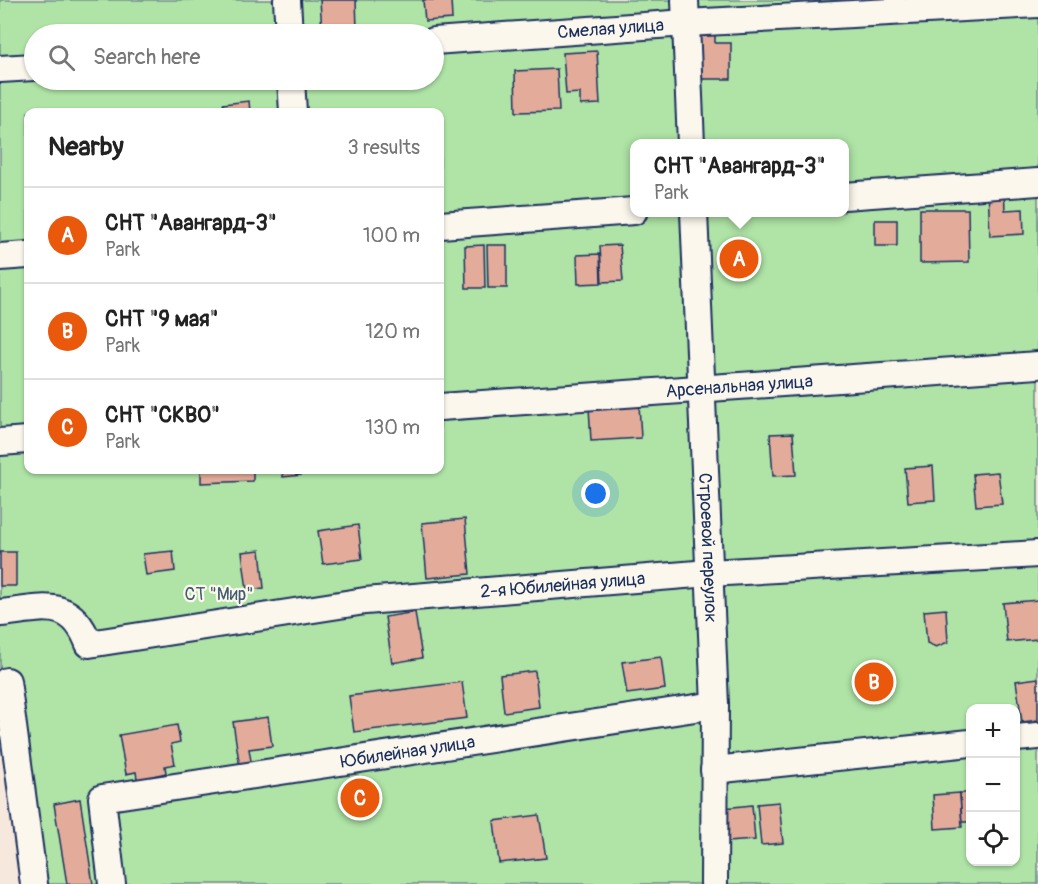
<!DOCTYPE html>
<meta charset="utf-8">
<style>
body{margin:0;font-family:Pangolin,sans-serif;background:#f2f2f2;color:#222}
.controls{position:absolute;right:18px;bottom:18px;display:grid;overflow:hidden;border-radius:12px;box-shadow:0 2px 4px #0004}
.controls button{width:54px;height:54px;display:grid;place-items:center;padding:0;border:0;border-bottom:2px solid #e0e0e0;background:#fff;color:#222;font:30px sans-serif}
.you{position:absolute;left:596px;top:494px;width:21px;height:21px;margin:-15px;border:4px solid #fff;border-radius:50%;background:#1a73e8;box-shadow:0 0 0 9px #1a73e833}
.badge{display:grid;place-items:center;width:39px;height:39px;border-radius:50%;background:#ea580c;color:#fff;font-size:20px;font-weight:700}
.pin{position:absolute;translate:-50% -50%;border:3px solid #fff;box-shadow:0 2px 6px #0006}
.popup{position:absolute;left:630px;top:139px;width:219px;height:78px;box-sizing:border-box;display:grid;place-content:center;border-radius:12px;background:#fff;filter:drop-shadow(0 2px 4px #0005);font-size:20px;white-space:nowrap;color:#767676}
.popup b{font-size:22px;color:#222}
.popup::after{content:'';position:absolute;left:50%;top:100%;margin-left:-12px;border:12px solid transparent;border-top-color:#fff}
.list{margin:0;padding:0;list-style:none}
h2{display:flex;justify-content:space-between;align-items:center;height:78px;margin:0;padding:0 24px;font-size:26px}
h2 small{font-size:20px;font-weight:400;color:#767676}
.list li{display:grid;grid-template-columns:39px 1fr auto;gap:18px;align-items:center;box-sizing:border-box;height:96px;padding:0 24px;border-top:2px solid #e0e0e0}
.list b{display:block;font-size:22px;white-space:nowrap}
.list p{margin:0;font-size:20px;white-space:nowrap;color:#767676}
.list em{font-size:20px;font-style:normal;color:#767676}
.icon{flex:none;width:33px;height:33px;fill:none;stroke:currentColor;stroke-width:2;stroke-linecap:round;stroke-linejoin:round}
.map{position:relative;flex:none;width:1038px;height:884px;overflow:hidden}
.search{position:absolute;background:#fff;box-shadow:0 2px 4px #0004;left:24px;top:24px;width:420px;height:66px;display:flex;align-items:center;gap:15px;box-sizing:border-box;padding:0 21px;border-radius:33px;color:#767676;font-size:22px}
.panel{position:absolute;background:#fff;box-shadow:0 2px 4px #0004;left:24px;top:108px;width:420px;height:366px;border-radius:12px}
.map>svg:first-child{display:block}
</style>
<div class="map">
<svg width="1038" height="884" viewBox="0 0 1038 884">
<rect width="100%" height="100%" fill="#f6e8dc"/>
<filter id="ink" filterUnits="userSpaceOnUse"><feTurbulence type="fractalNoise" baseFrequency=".0167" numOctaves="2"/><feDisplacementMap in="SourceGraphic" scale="12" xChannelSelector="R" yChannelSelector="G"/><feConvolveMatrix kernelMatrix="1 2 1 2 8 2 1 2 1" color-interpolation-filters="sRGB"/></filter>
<g filter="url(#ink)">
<path fill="#afe4a6" stroke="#658a82" stroke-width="1.5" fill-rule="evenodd" d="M0,0H1038V884H24L0,716ZM34,34H434V80H34ZM28,112H440V470H28ZM634,144H844V212H634ZM970,708H1016V862H970Z"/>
<g fill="#e3ac9a" stroke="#1b2f5e" stroke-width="1.5">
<polygon points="320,0 356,0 357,29 322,31"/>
<polygon points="423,0 451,0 452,19 425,21"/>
<polygon points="699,31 715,31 715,43 731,43 731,79 699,79"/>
<polygon points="597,51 600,104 580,105 580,93 566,94 563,53"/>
<polygon points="557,69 559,111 516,112 515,71"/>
<polygon points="249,101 250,112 224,112 223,104"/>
<polygon points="988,189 1004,189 1005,210 1023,209 1024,234 990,236"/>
<polygon points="920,209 968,209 969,262 920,263"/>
<rect x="875" y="220" width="22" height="26"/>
<polygon points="484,245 485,288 466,288 465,246"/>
<polygon points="487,245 507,245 507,288 488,288"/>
<polygon points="620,245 623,281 602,282 600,246"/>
<polygon points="600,254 601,283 578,284 577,255"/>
<polygon points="639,404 641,438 591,441 589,407"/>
<polygon points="793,433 796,475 773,476 770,434"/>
<polygon points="933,466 935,500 908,502 905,468"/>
<polygon points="201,470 253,470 253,481 201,483"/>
<polygon points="282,470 301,470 301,475 283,477"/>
<polygon points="998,472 1002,504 976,506 973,474"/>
<polygon points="465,519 470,574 427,578 422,523"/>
<polygon points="358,525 362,559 323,564 318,531"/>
<polygon points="260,550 264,588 247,590 242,552"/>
<polygon points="173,551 175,571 146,575 143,554"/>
<rect x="0" y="552" width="16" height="34"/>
<polygon points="1038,600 1038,639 1007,642 1003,603"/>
<polygon points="946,609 948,642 936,647 927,643 924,611"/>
<polygon points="415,612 422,658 392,663 385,617"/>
<polygon points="661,657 665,689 627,694 622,662"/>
<polygon points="535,671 539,707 504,712 500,675"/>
<polygon points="1038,678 1038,720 1022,722 1016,681"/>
<polygon points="462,682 467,718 354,732 349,696"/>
<polygon points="268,717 272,746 249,749 252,767 240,768 233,722"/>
<polygon points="177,725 180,742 171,744 175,764 165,766 166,773 157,775 158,781 138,785 136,772 126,774 119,735"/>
<polygon points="960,793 962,827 935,829 933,795"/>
<polygon points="960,793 970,793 970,822 962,822"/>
<polygon points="80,799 93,884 67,884 54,804"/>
<polygon points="779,802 783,843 761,845 757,804"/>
<polygon points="752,805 755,840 727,842 724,808"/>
<polygon points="539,815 546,858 499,863 494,821"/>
</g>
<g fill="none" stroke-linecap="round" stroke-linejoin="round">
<defs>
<g id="minor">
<polyline points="287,0 289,34"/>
<polyline points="685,0 691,144"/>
<path id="s1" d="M434,41L686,23L1038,4"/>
<polyline points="0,69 34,67"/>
<polyline points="291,80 293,112"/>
<polyline points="844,196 1038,182"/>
<path id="s2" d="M694,212L715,705L714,884"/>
<polyline points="440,225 634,211"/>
<polyline points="0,257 28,255"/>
<path id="s3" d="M440,407L1038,365"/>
<polyline points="0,442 28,440"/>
<path id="s4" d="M0,613C42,609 71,596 89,644L365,601L709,573L1038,554"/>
<polyline points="7,681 34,884"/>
<polyline points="1016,738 1038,736"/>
<polyline points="714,770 970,743"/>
<path id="s5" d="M112,884L102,798L715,705"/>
</g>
</defs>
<use href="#minor" stroke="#1b2f5e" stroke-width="30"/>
<use href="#minor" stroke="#fbf7ec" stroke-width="26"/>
</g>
</g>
<g text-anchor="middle" stroke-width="4.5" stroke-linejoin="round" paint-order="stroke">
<g font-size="18" fill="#1b2f5e" stroke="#fbf7ec">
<text dy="6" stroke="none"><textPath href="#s1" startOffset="177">Смелая улица</textPath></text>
<text dy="6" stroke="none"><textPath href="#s3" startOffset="300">Арсенальная улица</textPath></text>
<text dy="6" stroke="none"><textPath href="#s2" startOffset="336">Строевой переулок</textPath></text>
<text dy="6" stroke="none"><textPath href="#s4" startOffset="584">2-я Юбилейная улица</textPath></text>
<text dy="6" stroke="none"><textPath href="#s5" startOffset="396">Юбилейная улица</textPath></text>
</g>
<g font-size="18" fill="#405c70" stroke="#fbf7ec">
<text x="219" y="600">СТ "Мир"</text>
</g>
</g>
</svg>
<div class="controls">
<button>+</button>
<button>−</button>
<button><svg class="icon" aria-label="locate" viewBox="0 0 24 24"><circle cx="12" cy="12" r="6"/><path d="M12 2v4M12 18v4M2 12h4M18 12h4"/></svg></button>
</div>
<div class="you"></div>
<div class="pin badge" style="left:739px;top:259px">A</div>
<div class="popup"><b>СНТ &quot;Авангард-3&quot;</b>Park</div>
<div class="pin badge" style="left:874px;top:682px">B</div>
<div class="pin badge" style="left:360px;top:798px">C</div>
<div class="search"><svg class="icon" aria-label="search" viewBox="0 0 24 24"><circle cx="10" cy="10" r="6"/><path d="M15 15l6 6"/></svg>Search here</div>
<section class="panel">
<h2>Nearby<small>3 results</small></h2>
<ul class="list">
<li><span class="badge">A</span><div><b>СНТ &quot;Авангард-3&quot;</b><p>Park</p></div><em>100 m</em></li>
<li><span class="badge">B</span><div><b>СНТ &quot;9 мая&quot;</b><p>Park</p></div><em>120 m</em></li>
<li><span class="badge">C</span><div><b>СНТ &quot;СКВО&quot;</b><p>Park</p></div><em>130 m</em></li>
</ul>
</section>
</div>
